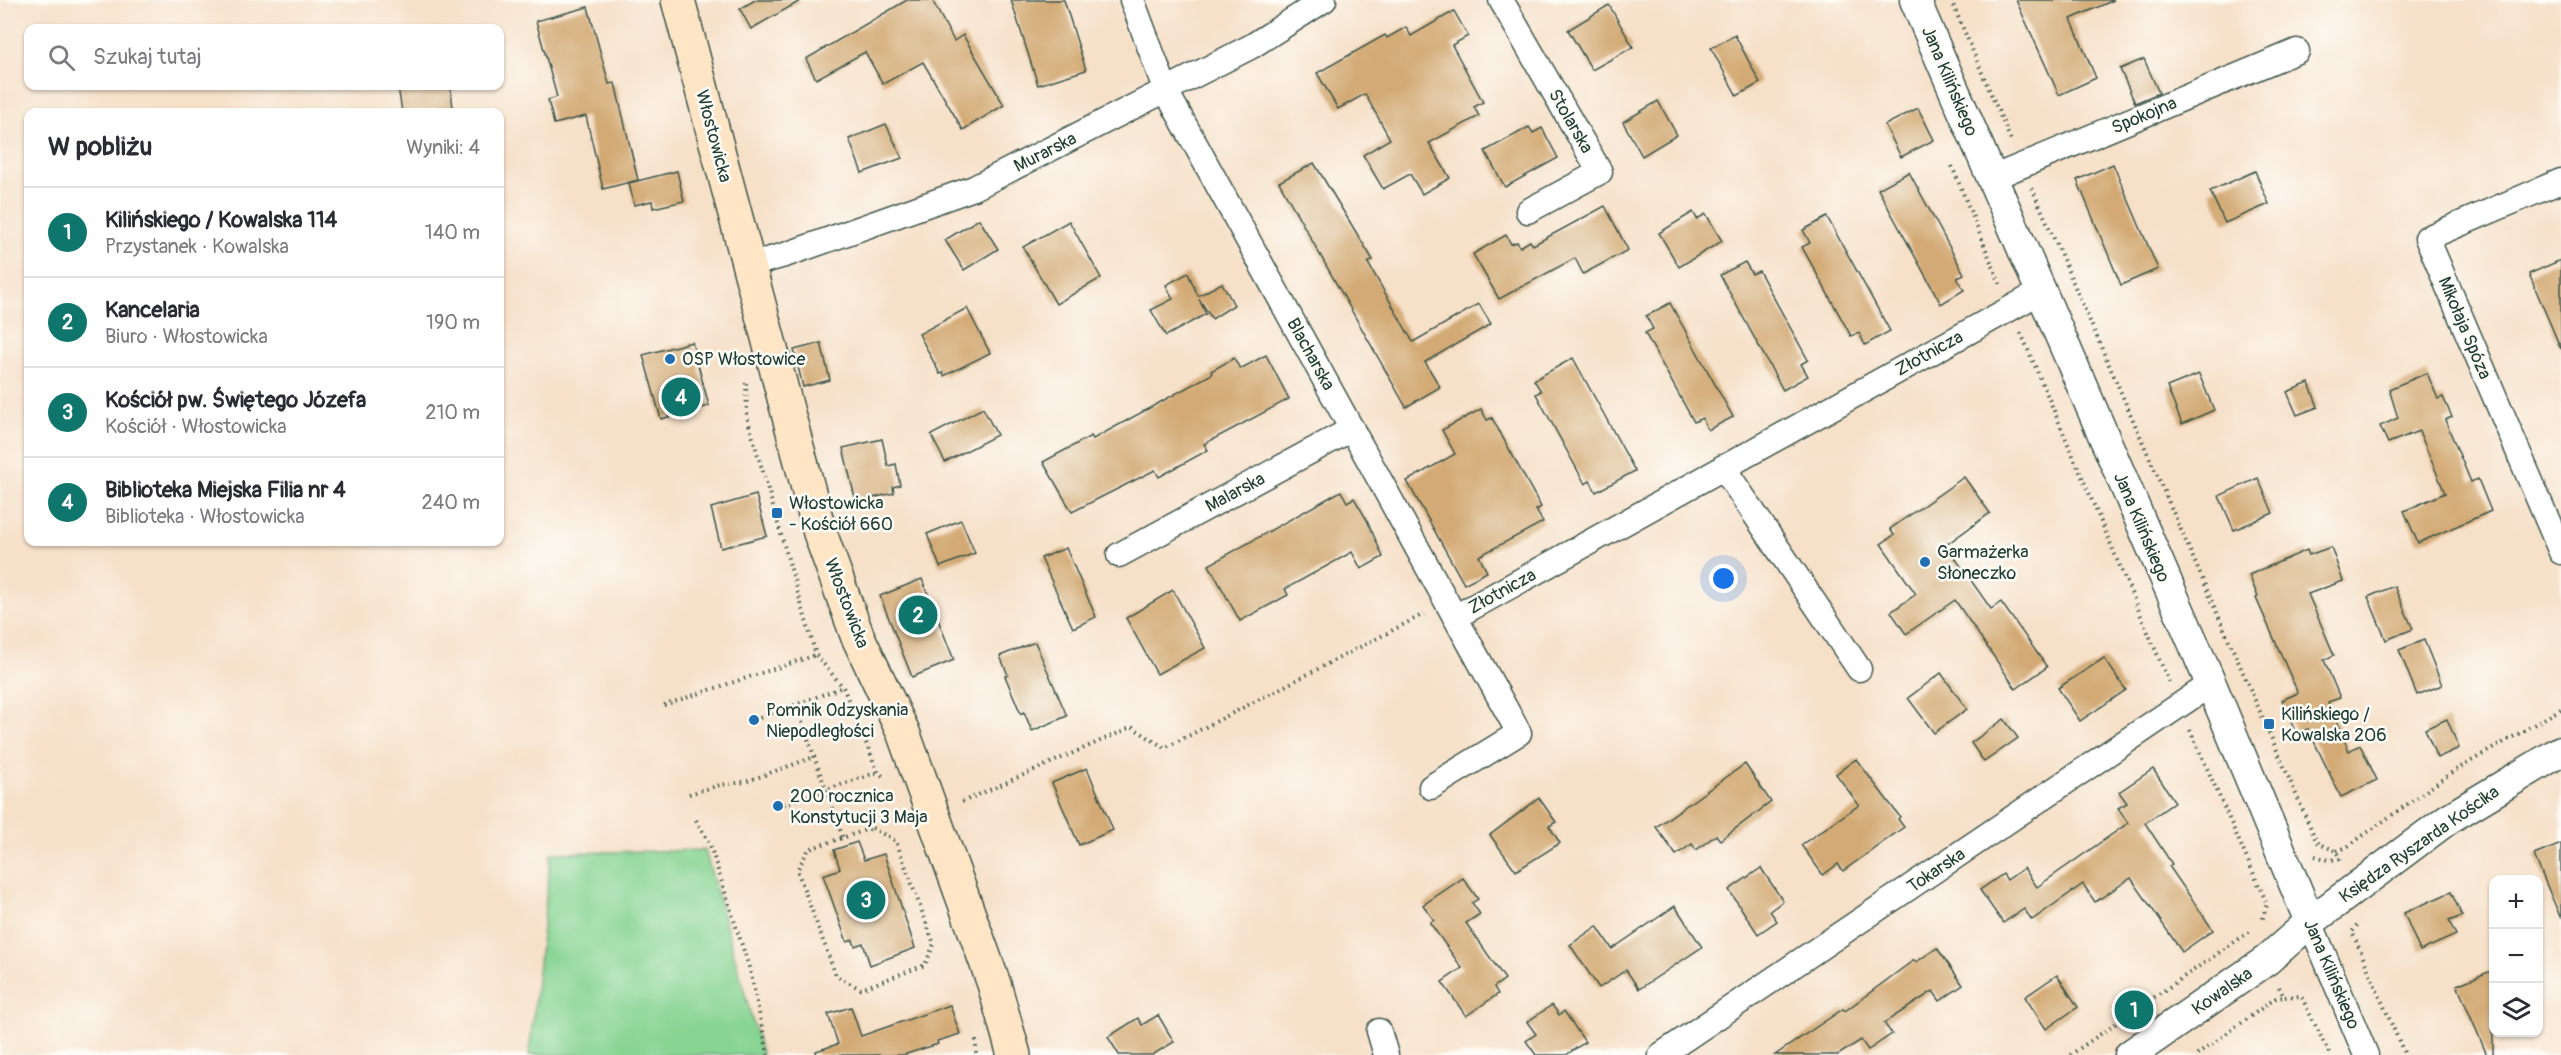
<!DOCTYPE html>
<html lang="pl">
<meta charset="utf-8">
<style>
body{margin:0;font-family:Pangolin,sans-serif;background:#f2f2f3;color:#2b2b33}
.controls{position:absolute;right:18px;bottom:18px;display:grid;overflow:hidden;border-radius:12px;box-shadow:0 2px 4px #0004}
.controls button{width:54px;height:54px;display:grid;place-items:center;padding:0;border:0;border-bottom:2px solid #e1e1e2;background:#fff;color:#2b2b33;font:30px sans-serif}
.you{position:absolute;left:1724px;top:579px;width:21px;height:21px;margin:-15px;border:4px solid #fff;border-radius:50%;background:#1a73e8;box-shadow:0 0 0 9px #1a73e833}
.badge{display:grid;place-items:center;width:39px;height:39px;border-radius:50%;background:#0f766e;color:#fff;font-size:20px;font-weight:700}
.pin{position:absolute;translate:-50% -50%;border:3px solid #fff;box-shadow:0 2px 6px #0006}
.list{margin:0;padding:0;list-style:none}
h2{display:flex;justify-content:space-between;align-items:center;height:78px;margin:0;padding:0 24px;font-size:26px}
h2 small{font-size:20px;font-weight:400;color:#7c7c81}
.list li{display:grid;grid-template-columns:39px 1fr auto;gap:18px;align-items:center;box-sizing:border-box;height:90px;padding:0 24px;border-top:2px solid #e1e1e2}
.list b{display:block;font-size:22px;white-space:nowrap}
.list p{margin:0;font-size:20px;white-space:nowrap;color:#7c7c81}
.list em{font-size:20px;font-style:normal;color:#7c7c81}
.icon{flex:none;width:33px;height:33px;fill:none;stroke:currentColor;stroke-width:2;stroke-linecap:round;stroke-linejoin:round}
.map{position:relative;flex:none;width:2561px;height:1055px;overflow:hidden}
.search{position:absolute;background:#fff;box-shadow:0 2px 4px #0004;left:24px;top:24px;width:480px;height:66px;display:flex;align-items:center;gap:15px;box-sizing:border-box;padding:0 21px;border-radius:12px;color:#7c7c81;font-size:22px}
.panel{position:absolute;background:#fff;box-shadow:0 2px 4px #0004;left:24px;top:108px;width:480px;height:438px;border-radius:12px}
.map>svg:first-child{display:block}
</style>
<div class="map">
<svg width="2561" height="1055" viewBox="0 0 2561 1055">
<rect width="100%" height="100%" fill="#fdfcf7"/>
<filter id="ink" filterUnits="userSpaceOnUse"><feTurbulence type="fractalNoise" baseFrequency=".0167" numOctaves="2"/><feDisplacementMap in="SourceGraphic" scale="12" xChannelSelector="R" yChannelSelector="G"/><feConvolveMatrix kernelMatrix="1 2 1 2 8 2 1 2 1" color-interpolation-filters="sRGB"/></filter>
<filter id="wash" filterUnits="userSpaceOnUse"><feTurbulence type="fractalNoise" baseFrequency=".008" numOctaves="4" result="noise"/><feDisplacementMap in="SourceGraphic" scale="24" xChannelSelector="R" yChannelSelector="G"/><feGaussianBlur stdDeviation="1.35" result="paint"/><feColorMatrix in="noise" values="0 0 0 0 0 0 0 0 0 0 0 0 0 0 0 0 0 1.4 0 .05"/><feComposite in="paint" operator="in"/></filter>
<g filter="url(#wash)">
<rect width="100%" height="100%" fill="#f6e0c8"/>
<polygon fill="#87d493" stroke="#538864" stroke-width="1.5" points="705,850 762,1055 529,1055 551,853"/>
<g id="blocks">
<g fill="#d3aa75">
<polygon points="755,0 802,0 751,29 740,9"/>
<polygon points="907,0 932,0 954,41 963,35 1004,105 963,130 923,62 883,84 865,52 816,79 806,59"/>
<polygon points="1011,0 1064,0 1086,70 1038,85"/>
<polygon points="2016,0 2114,0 2071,19 2096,78 2059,95"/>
<polygon points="1609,5 1633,47 1592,70 1568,30"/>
<polygon points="588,7 609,84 615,83 638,180 603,189 586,116 554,124 548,100 557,97 536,21"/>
<polygon points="1454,11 1468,36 1452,45 1483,102 1474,107 1479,116 1429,143 1450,178 1422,194 1410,174 1383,189 1363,155 1390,139 1365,94 1338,109 1317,73 1385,35 1387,38 1406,27 1411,36"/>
<polygon points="1735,35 1760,83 1737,96 1711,48"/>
<polygon points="2144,59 2159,93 2135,103 2120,69"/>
<polygon points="398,86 450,86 453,107 402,112"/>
<polygon points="1658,101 1677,135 1642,156 1623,122"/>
<polygon points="1918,108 1934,140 1901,157 1885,125"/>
<polygon points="886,124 902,158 862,173 849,139"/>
<polygon points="1529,127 1533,133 1542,128 1558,158 1505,187 1485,151"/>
<polygon points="1314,163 1373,260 1368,263 1413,342 1479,304 1491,324 1425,362 1440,387 1406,407 1279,182"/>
<polygon points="2113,164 2158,269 2121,285 2077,180"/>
<polygon points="677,171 684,201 653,208 652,201 634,205 629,183"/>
<polygon points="2255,171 2269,204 2225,223 2210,191"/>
<polygon points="1909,172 1964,274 1957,278 1964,290 1941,304 1878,189"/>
<polygon points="1605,206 1628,250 1583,274 1575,258 1499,299 1473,254 1506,235 1511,244 1517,242 1520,247 1530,241 1533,245"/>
<polygon points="1693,212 1697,219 1706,214 1722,241 1679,267 1659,233"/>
<polygon points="1827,217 1890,331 1865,345 1859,333 1851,336 1802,247 1810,243 1803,230"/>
<polygon points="979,219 998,249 964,270 945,240"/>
<polygon points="1069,221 1101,278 1056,304 1023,247"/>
<polygon points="2561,260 2561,349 2529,274"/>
<polygon points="1745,262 1752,274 1759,271 1808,360 1801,364 1808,376 1783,390 1720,275"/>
<polygon points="1188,273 1198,296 1222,283 1234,305 1212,319 1199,299 1206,314 1166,336 1151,310 1173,299 1166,285"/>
<polygon points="1670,303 1733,417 1708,430 1702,418 1694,422 1645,333 1653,329 1646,316"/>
<polygon points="967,308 990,353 944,376 943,373 940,374 919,334"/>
<polygon points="692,342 709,406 661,419 643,355"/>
<polygon points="821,343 830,380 803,387 794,350"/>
<polygon points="1266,355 1289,399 1204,444 1208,450 1159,477 1155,470 1072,512 1043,462 1091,436 1093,439 1212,374 1211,371 1234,358 1240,369"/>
<polygon points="1573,358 1635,471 1596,492 1590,481 1585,484 1536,394 1541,391 1534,380"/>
<polygon points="2427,373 2438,399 2443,397 2452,417 2445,420 2471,482 2478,479 2491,511 2418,543 2404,511 2445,493 2419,431 2388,443 2380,426 2398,418 2389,389"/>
<polygon points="2199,374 2214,410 2182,424 2167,387"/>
<polygon points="2309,383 2318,407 2297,415 2287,392"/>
<polygon points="983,408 997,435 945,462 931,435"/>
<polygon points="1481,409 1487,420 1492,418 1541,507 1536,510 1543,522 1479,556 1487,572 1464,584 1407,481 1455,454 1442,430"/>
<polygon points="882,439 888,466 896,464 900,485 893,487 894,493 856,502 843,448"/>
<polygon points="1964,477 1990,513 1946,545 1991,609 2001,602 2047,667 2016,689 1955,600 1906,634 1891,612 1916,594 1881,544 1894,535 1890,529"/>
<polygon points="2258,478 2273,513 2234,530 2219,496"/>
<polygon points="1341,491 1347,502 1354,498 1367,520 1383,557 1361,569 1352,552 1285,589 1288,595 1240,621 1209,565"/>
<polygon points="756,495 767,536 721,548 711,508"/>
<polygon points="961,520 975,553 940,567 927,534"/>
<polygon points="2331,547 2343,581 2308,594 2334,655 2324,660 2340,698 2328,702 2349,751 2360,745 2377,780 2341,797 2308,729 2296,734 2282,700 2298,693 2256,598 2258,597 2249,575 2307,550 2309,555"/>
<polygon points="1066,548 1096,617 1073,628 1041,558"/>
<polygon points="922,579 954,660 912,677 880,596"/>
<polygon points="2394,586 2413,629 2386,640 2368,597"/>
<polygon points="1173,590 1205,648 1157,674 1126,618"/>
<polygon points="2424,640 2442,685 2417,695 2399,650"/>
<polygon points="1035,642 1067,716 1032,731 1024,712 1021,714 1005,676 1008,675 1000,656"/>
<polygon points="2104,658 2126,690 2080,721 2058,688"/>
<polygon points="1941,673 1967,709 1934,733 1908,698"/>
<polygon points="2004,719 2018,738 1984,762 1971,743"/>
<polygon points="2447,719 2459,748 2437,758 2425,729"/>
<polygon points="1856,759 1900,817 1898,819 1904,827 1843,871 1838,864 1823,875 1801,845 1859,805 1836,774"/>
<polygon points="1745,764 1771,802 1720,840 1716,835 1696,850 1692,844 1676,855 1656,827"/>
<polygon points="1087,768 1113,830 1079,845 1052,783"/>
<polygon points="2153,769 2175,802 2145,823 2172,864 2169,866 2213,930 2182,952 2131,878 2095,902 2083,884 2032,920 2024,909 2003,923 1980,890 2003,874 2007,880 2024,868 2037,887 2128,823 2118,808 2127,803 2119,792"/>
<polygon points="1539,798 1556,822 1549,826 1560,843 1516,871 1490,835"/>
<polygon points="857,842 864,860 884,854 915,948 870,965 863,943 855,946 853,940 847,942 823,875 840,869 834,850"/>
<polygon points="2561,844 2561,919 2534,855"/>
<polygon points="1761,868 1783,901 1770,911 1777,921 1758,934 1729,890"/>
<polygon points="1463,878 1478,899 1472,903 1480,914 1466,923 1505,979 1494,987 1498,994 1466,1016 1442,982 1462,968 1430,923 1434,920 1423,905"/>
<polygon points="2451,892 2462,916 2449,921 2456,935 2420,951 2404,913"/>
<polygon points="1675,906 1702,947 1639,989 1626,970 1599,988 1570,945 1597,926 1612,949"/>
<polygon points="1937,948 1963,985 1940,1001 1933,991 1884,1023 1892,1034 1868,1050 1861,1040 1838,1055 1775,1055 1843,1009 1845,1011 1914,960 1916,962"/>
<polygon points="2493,970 2493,1055 2487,1055 2457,985"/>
<polygon points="2057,975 2078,1007 2046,1029 2025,997"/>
<polygon points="950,1005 960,1034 937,1041 938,1044 903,1055 817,1055 816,1051 838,1044 828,1014 851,1007 861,1036"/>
<polygon points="1552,1005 1559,1015 1564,1011 1585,1042 1566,1055 1536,1055 1526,1041 1536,1034 1527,1022"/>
<polygon points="1158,1015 1174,1042 1152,1055 1119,1055 1108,1037 1138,1018 1142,1025"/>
</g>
</g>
</g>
<g filter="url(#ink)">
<use href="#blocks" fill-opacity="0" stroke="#3f554a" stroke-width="1.5"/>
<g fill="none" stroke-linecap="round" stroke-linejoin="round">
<defs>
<g id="minor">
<polyline points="1132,0 1166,91 1455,617"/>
<polyline points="1501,0 1600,172 1528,211"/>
<polyline points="1992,178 2297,51"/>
<polyline points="2561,181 2427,238 2561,552"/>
<polyline points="749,265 785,255 974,188 1252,46 1324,0"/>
<polyline points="1723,467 1859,669"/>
<polyline points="1119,555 1352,429"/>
<polyline points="1431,787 1519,733 1455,617 2040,292"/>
<polyline points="2310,922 2366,1055"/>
<polyline points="1379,1031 1386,1055"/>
<polyline points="1661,1055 2211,684"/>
</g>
<g id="tertiary">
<polyline points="1915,0 2211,684 2310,922"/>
<polyline points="2130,1055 2267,960 2310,922 2448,819 2561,751"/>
</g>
<polyline id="secondary" points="678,0 820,533 857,635 903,732 994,984 1014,1055"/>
</defs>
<use href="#minor" stroke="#3f554a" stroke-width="27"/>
<use href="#tertiary" stroke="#3f554a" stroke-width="33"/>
<use href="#secondary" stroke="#3f554a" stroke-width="36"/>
<g stroke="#3f554a" stroke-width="4" stroke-dasharray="1.5 4.5" stroke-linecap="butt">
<polyline points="1951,0 2012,143"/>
<polyline points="1952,166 2000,284"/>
<polyline points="2032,188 2315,838 2319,844 2337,851 2342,862"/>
<polyline points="2021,333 2169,682"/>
<polyline points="746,383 747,417 816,655 843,687 878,772 885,778"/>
<polyline points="664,705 816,655"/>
<polyline points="796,705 843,838"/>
<polyline points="754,720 843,687"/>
<polyline points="2190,730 2267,904 2262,921"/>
<polyline points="689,794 720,785 745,782 814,757"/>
<polyline points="962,802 1132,727 1165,748 1424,614"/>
<polyline points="778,806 878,772"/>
<polyline points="696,820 709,842 750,970 768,1055"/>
<polygon points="872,828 896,841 934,944 925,965 861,989 836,976 797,870 809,849"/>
<polyline points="2337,851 2347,847 2454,771 2561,709"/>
<polyline points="2315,856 2329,860 2340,859"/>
<polyline points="2357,925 2352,932 2405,1055"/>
<polyline points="2279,987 2284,997 2301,996 2330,1055"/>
<polyline points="976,1040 976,1055"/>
<polyline points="2070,1055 2252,930"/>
<polyline points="2197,1055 2276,998 2284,997"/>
</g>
<use href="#minor" stroke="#fff" stroke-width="24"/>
<use href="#tertiary" stroke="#fff" stroke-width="30"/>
<use href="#secondary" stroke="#fde5c5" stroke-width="33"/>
</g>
</g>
<g fill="#1f6fb2" stroke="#fdfcf7" stroke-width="2">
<circle cx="670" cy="359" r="6"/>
<rect x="771" y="507" width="12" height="12" rx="3"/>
<circle cx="1925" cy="562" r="6"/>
<circle cx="754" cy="720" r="6"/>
<rect x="2263" y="718" width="12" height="12" rx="3"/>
<circle cx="778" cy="806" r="6"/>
</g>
<g text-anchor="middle" stroke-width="5" stroke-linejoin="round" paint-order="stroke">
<g font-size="18" fill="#1f3d34" stroke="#fdfcf7">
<text transform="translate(1950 81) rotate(67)" y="6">Jana Kilińskiego</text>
<text transform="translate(2144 115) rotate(-23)" y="6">Spokojna</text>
<text transform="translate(1571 121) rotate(60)" y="6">Stolarska</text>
<text transform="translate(714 136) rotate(75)" y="6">Włostowicka</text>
<text transform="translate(1045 152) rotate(-27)" y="6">Murarska</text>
<text transform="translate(2465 328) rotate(67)" y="6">Mikołaja Spóza</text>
<text transform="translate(1929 353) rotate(-29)" y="6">Złotnicza</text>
<text transform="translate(1311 354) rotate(61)" y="6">Blacharska</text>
<text transform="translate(1235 492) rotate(-28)" y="6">Malarska</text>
<text transform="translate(2142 527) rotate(67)" y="6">Jana Kilińskiego</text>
<text transform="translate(1502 591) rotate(-29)" y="6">Złotnicza</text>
<text transform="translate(847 603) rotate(69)" y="6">Włostowicka</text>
<text transform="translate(2419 844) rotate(-35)" y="6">Księdza Ryszarda Kościka</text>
<text transform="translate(1936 870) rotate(-34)" y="6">Tokarska</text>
<text transform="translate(2332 974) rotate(67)" y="6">Jana Kilińskiego</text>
<text transform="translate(2222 991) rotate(-35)" y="6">Kowalska</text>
</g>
<g font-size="18" fill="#1f3d34" stroke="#fdfcf7" text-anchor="start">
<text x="682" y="365">OSP Włostowice</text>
<text x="789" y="509">Włostowicka<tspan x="789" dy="21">- Kościół 660</tspan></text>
<text x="1937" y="558">Garmażerka<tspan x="1937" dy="21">Słoneczko</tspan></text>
<text x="766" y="716">Pomnik Odzyskania<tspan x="766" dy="21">Niepodległości</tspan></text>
<text x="2281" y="720">Kilińskiego /<tspan x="2281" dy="21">Kowalska 206</tspan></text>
<text x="790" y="802">200 rocznica<tspan x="790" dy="21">Konstytucji 3 Maja</tspan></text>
</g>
</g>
</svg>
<div class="controls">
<button>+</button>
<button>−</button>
<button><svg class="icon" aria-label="layers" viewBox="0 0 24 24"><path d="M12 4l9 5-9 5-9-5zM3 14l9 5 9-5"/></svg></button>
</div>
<div class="you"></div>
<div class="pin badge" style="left:2134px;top:1010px">1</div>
<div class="pin badge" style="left:918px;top:615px">2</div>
<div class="pin badge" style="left:866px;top:900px">3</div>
<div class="pin badge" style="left:681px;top:397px">4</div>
<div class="search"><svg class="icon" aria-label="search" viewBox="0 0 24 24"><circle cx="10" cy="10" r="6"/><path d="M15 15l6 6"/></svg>Szukaj tutaj</div>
<section class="panel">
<h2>W pobliżu<small>Wyniki: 4</small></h2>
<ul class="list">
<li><span class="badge">1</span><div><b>Kilińskiego / Kowalska 114</b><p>Przystanek · Kowalska</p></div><em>140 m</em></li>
<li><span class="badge">2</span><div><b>Kancelaria</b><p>Biuro · Włostowicka</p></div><em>190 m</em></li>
<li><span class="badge">3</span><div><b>Kościół pw. Świętego Józefa</b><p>Kościół · Włostowicka</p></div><em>210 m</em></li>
<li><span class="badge">4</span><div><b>Biblioteka Miejska Filia nr 4</b><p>Biblioteka · Włostowicka</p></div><em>240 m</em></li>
</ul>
</section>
</div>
